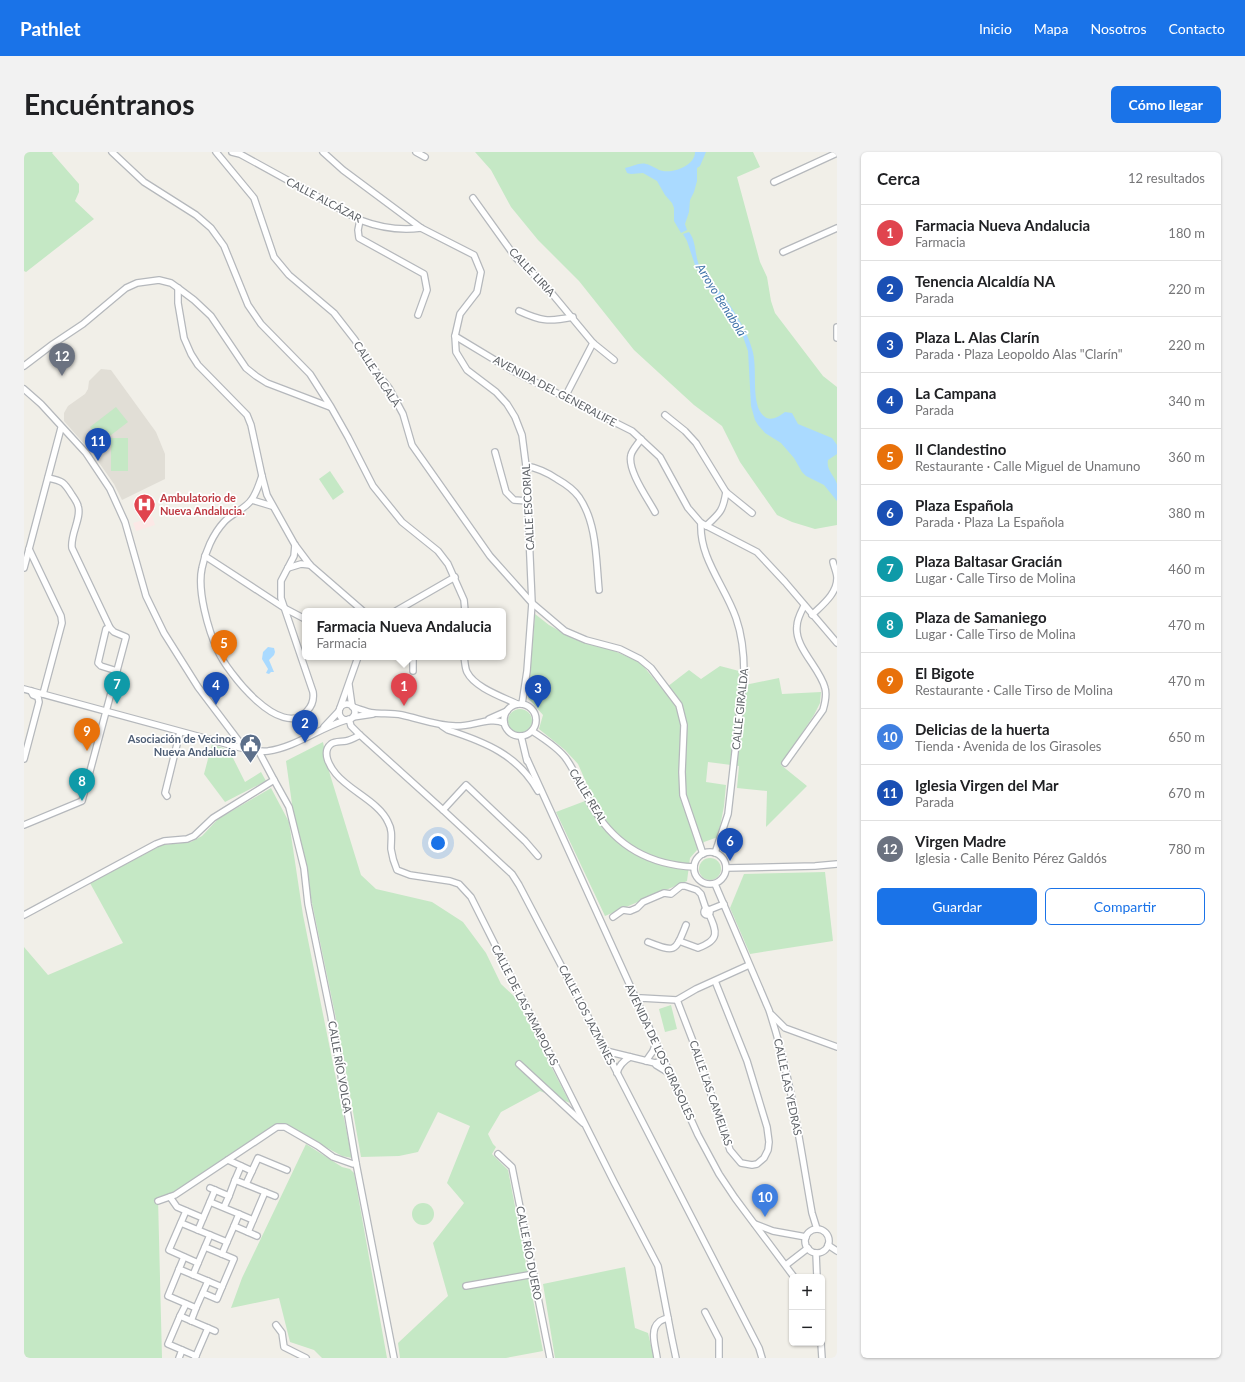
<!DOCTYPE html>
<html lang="es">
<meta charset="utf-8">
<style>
body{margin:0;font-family:Lato,sans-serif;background:#f2f2f2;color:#202124}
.controls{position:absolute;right:12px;bottom:12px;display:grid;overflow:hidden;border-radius:6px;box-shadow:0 1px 3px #0004}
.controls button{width:36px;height:36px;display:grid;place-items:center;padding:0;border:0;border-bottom:1px solid #e0e0e0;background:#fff;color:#202124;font:20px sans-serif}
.you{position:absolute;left:414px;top:691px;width:14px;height:14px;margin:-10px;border:3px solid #fff;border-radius:50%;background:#1a73e8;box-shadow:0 0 0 6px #1a73e833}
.badge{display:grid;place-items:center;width:26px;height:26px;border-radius:50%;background:#1a73e8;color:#fff;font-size:13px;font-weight:700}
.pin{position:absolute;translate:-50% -33px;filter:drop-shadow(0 1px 2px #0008)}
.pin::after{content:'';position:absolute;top:21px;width:14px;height:12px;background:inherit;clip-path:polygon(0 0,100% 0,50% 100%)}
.popup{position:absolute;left:278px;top:456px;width:204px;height:52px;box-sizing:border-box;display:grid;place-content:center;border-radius:6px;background:#fff;filter:drop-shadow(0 1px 3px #0005);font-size:13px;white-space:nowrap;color:#757577}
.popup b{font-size:15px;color:#202124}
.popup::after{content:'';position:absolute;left:50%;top:100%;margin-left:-8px;border:8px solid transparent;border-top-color:#fff}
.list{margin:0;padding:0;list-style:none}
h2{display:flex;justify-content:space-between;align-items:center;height:52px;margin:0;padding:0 16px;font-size:17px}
h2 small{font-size:13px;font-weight:400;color:#757577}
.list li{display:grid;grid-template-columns:26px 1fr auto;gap:12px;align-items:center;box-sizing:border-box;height:56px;padding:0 16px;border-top:1px solid #e0e0e0}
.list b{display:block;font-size:15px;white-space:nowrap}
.list p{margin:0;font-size:13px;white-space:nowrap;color:#757577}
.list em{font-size:13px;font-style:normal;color:#757577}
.actions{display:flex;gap:8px;padding:12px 16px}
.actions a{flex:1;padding:9px 0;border:1px solid #1a73e8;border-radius:6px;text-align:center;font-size:14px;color:#1a73e8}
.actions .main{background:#1a73e8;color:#fff}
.map{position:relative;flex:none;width:813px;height:1206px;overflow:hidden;border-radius:6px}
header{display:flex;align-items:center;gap:24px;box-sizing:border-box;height:56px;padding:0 20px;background:#1a73e8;color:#fff}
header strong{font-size:19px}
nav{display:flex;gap:22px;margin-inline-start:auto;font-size:14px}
.intro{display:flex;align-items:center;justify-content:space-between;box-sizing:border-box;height:96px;padding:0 24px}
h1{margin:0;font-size:28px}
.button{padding:10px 18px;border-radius:6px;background:#1a73e8;color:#fff;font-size:14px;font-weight:700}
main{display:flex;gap:24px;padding:0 24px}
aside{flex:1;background:#fff;border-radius:6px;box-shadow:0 1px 3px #0004}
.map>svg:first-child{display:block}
</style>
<header>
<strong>Pathlet</strong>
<nav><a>Inicio</a><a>Mapa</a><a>Nosotros</a><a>Contacto</a></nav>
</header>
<div class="intro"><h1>Encuéntranos</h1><a class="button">Cómo llegar</a></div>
<main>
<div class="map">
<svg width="813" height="1206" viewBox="0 0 813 1206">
<rect width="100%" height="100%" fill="#f1efe8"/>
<polygon fill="#e1ded6" points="77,217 87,218 132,280 141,302 141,327 98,348 90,332 69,302 40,269 40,261 44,254 61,242 64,237 65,229"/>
<polygon fill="#fce8e6" points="128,364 131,373 112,379 109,371 119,368 120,371 122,371 120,367"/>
<g fill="#c5e8c5">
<polygon points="0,0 29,0 28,1 55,32 55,40 51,49 70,67 2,120 0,119"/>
<polygon points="451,0 729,0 736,15 713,25 736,110 743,125 747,149 751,161 799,224 813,235 813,373 791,377 768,370 753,363 716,310 698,274 670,253 610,198 555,129 514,88 487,55 467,18"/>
<polygon points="92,255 104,270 78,290 66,275"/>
<rect x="87" y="286" width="17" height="33"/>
<polygon points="306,319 320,340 309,348 295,327"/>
<polygon points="511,462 525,473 550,487 588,498 616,510 639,538 665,518 677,527 696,514 715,519 716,534 755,526 758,542 797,540 796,551 790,563 757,613 783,634 742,675 743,639 713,636 715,614 684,610 682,630 702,633 700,654 694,685 680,690 666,706 663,729 581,764 532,660 569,646 554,612 541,598 515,577 519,563 504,546"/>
<circle cx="496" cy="569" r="12"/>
<polygon points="299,590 304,616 337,723 352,737 408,750 439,770 462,801 477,832 492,846 546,951 516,939 477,960 464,982 469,992 472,995 468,1002 484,1018 519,1199 482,1206 376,1206 374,1191 424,1144 409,1091 440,1051 423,1031 446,974 414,960 394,1000 375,1004 337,1005 316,886 269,659 262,609"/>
<polygon points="188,592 205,598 221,630 237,620 242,629 201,650 180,622"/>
<polygon points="247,636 265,670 279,763 328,1006 318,1004 259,972 253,972 147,1042 134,1046 138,1206 0,1206 0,795 24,823 99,791 66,731 138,693 167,690 178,684 194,667"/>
<circle cx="686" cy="717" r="11"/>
<polygon points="801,720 809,789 726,802 706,756 720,722"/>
<polygon points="647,853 653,877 641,880 635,857"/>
<polygon points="282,992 318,1015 326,1017 330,1021 363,1206 298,1206 290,1198 266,1190 255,1146 207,1156 218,1126"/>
<circle cx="399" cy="1062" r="11"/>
<polygon points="601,1115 611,1176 624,1181 630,1206 531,1206 519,1132"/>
</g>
<g fill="#aadaff">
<path d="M671,0H682L676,14L673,16V29L670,40L666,48L665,60L661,72L663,78L657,81L650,69V56L648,51L641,43L633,29L619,21L607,22L603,21L601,16C607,15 616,10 622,12C628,13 633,18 639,19C651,21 671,13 671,0Z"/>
<path d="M665,80C673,90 670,103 676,115C681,124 691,132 697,141C709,157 723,178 728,197C734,215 727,246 737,261C744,271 753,266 761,260L768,261L774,272L808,286L813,293V302L804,308C802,318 810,323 813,332C813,337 813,345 813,349L800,333L782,324L778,320L770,306L757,291L741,281L734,273L731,268L727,254L724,199L717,179L712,170L672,116L663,89L659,82Z"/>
<polygon points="244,495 250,496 251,500 250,503 245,508 250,520 247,520 245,522 242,521 244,517 238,507 239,500"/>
</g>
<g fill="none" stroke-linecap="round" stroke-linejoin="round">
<defs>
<g id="minor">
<polyline points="88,0 120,30 172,63 187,76 200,94 224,153 237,172 286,222 307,255 324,285 349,334 378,370 414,399 424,412 440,448 441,459"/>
<polyline points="192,0 230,46 250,105 265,123 310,161 331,188 345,211 365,236 379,262 388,293 466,404 508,451 541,479 562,488 596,497 616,507 627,516 655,553 660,573 658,620 659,643 679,702"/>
<path d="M208,0L216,2L336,68C357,76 375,79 397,76"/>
<polyline points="299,0 319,18 397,76 450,103 457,120 453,140 436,162 431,184 432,200 443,218 472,240 483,252 491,265 498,283 502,314 508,451 503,519 498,552"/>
<polyline points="392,0 401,5"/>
<polyline points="750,30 813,1"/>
<polyline points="449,46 492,106 520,132 569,191 590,208"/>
<polyline points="336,68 334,78 335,86 400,122 403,138 394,163"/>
<polyline points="759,100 813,76"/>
<polyline points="154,136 154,151 160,186 167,202 174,213 223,263 227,273 238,324 243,343 271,393 286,413 339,459"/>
<path d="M495,159C517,169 524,170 549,165"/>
<polyline points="813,175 813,186"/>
<polyline points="431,184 489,219 608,279 636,305 664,356 677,371 733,400 761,430 813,491"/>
<polyline points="0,214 29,192 59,172 102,136 113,131 135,128 147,131 154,136 170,148 187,164 222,216 232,224 243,231 306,255"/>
<polyline points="0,237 17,252 62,301 86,337 101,370 122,444 140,481 174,535 220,596"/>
<polyline points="541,245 569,191"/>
<polyline points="641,263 661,279 672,291 702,340 728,361"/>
<path d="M617,287C614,292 608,298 607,303C603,318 624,347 631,360"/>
<polyline points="471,300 482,340 490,348 504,349"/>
<path d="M502,314C514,316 524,321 533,327C540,331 550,338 555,345C573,371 572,407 575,438"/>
<path d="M238,324C235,332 233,340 228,347C222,357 208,361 200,370C189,382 181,400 178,416C173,438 184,478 194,499C203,520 257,589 283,559C288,554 290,547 289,540L257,446V429L270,404L271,393"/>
<polyline points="228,348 248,354"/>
<path d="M677,371C675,406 701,434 712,466C718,483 720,503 720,521L704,662L691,701"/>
<path d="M682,374C696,361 699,359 702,340"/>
<polyline points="5,397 37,464 38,471 19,542"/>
<polyline points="181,404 262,457 281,467"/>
<polyline points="0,416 37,276"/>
<polyline points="264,416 277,412 286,413"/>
<polyline points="372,459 431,425"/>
<path d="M788,463C798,453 813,442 813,426C813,421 810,415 809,410"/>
<polyline points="86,476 82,477 74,511 77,514 93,519"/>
<polyline points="389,505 389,519"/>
<path d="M440,505C441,510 441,516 443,520C451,536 479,545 493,552"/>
<polyline points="325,533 328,554"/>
<path d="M0,537L210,594C221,597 232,600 244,599C272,595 295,576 322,568"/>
<circle cx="496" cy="568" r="16"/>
<circle cx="323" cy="560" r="8"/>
<path d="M329,555C336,557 342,560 350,561C359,562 368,561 378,563C396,567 413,574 432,574C447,575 467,564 480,571"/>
<polyline points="316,556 334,505"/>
<polyline points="329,565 349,562"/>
<polyline points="325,567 327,574 336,583 419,658 488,722 495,733 582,899 735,1196 738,1206"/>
<polyline points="465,567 483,559"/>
<path d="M418,574L424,578C461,590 494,603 514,639"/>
<polyline points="300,575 315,559"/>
<path d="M508,579C519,586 536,597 543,608C554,624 560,643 571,659C594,696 628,713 670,715"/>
<path d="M336,583C332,585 327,588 322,589C317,590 311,589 307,592C297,600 306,615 312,622C326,639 355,650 364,670C369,679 367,687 367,697C368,704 370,711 373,718L386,723L426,729L435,732L447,745L590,1030L634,1114L648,1187L652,1206"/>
<polyline points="497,584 503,609"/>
<polyline points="0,607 15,550 14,545 9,543 7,539"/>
<polyline points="503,607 674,983 695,1022 711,1046 770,1125"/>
<path d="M761,611L799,558C801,551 803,543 801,536C796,516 770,495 773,474C773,467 777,460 780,454"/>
<polyline points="250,628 265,655 280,716 284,752 307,864 332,1011 370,1206"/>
<polyline points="143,644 141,641 156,580"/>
<polyline points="419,658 442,633 501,689 514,704"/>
<path d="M0,673L58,649L102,485L90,480L86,476L48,396C46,382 58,366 54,354C53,350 50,346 48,343C40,330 39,329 24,326"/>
<circle cx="686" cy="716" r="16"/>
<polyline points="702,716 791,714 813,712"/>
<path d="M691,732L745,858C767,924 776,993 788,1061L793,1077"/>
<circle cx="683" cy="760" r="3"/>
<polyline points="685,758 700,752"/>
<polyline points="0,763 132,692 140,689 163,687 170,684 189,666 250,628 234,598"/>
<polyline points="589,765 599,758 606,759 613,756 619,750 640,741 647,742 657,734 661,734 673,738 677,742 682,757"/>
<path d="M655,789L674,796C696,788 693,780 685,762"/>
<path d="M624,790C652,801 651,800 662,773"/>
<polyline points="612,847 617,846 653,848 672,837 725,813"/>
<polyline points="653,848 670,892 706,998 717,1011 728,1013 733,1012 740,1006 744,998 745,990 743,975 723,909 691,829"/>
<polyline points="748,863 761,876 813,895"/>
<polyline points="582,899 631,911 637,909 639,906"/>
<polyline points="622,909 629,899 632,891"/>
<polyline points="631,911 632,913 645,921"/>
<polyline points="495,912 559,971"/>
<path d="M593,921C595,913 599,909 606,905"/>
<polyline points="474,1002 488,1015 526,1206"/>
<polyline points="204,1008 228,1019"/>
<polyline points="217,1014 211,1028 251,1044"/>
<polyline points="222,1032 234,1006 263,1018"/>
<polyline points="186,1036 205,1044 200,1055"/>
<polyline points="205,1044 211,1028"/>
<polyline points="146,1045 153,1055 179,1066"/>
<polyline points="134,1049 151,1043 253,975 261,975 294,994 309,1005 329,1012 332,1011"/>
<polyline points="186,1050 215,1062"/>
<polyline points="162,1059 145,1098 174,1111 169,1123"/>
<polyline points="229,1068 215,1062 210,1074 233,1084"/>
<polyline points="157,1071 203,1090 198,1102"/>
<polyline points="731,1072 749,1079 782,1085"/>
<circle cx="793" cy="1089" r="12"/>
<polyline points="174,1078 191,1038"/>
<polyline points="224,1080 241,1040"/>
<polyline points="203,1090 210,1074"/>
<polyline points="804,1093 813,1099"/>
<polyline points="181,1095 210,1107 198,1135"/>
<polyline points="792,1101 793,1125"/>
<polyline points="160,1105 144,1144 172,1156 167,1169"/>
<polyline points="174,1111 186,1083"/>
<polyline points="762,1113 784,1096"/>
<polyline points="155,1117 198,1135 193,1147 179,1141"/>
<polyline points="442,1134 510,1122"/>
<polyline points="162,1152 156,1164 191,1179"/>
<polyline points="172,1156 184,1129"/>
<polyline points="681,1160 695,1187 695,1206"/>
<polyline points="156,1164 144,1192 172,1204"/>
<polyline points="252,1173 258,1181 260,1195 282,1206"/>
<polyline points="797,1191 798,1206"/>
<polyline points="155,1206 158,1198"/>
<polyline points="171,1206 184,1176"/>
<path d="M633,1206C632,1196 625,1178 635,1170C637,1168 641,1167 644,1166"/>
</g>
</defs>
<use href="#minor" stroke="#b5b8bc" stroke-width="8"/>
<use href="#minor" stroke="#fff" stroke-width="5.5"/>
</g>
<defs>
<symbol id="hospital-pin" viewBox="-11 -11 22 30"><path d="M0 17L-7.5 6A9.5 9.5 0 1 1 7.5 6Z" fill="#e0444e" stroke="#fff"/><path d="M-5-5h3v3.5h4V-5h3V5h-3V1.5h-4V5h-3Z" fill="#fff"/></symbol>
<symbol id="civic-pin" viewBox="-11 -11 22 30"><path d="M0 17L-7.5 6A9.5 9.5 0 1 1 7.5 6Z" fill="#5c6f8a" stroke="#fff"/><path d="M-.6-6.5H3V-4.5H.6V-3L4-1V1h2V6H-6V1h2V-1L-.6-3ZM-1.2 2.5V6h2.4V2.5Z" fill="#fff"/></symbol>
</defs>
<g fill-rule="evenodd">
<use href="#hospital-pin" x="108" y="340" width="25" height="34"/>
<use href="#civic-pin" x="214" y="580" width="25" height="34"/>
</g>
<g text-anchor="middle" stroke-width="3.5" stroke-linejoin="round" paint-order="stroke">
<g font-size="11" fill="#5f6368" stroke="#fff">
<text transform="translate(300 48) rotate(28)" y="4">CALLE ALCÁZAR</text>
<text transform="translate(508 120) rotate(47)" y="4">CALLE LIRIA</text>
<text transform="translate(353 222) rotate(57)" y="4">CALLE ALCALÁ</text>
<text transform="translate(531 239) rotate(28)" y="4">AVENIDA DEL GENERALIFE</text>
<text transform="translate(504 355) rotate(-93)" y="4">CALLE ESCORIAL</text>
<text transform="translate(716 557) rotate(-84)" y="4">CALLE GIRALDA</text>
<text transform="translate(564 644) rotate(59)" y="4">CALLE REAL</text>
<text transform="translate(501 853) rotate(63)" y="4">CALLE DE LAS AMAPOLAS</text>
<text transform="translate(563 863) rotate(63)" y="4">CALLE LOS JAZMINES</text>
<text transform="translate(636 900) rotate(65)" y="4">AVENIDA DE LOS GIRASOLES</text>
<text transform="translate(316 915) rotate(80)" y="4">CALLE RÍO VOLGA</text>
<text transform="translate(764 935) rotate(78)" y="4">CALLE LAS YEDRAS</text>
<text transform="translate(687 941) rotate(71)" y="4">CALLE LAS CAMELIAS</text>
<text transform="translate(505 1101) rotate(79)" y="4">CALLE RÍO DUERO</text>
</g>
<g font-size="11" font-weight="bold" fill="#be3a42" stroke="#fff" text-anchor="start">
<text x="136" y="350">Ambulatorio de<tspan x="136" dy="13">Nueva Andalucia.</tspan></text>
</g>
<g font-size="11" font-weight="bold" fill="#4e5e75" stroke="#fff" text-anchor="end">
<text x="212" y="591">Asociación de Vecinos<tspan x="212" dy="13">Nueva Andalucía</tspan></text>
</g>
<g font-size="12" font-style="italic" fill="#4174aa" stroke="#fff">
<text transform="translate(697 148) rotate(58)" y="4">Arroyo Benabolá</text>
</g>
</g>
</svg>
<div class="controls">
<button>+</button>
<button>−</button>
</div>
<div class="you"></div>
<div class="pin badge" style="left:380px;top:554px;background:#e0444e">1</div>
<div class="popup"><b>Farmacia Nueva Andalucia</b>Farmacia</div>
<div class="pin badge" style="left:281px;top:591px;background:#1a4fb4">2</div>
<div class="pin badge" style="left:514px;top:556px;background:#1a4fb4">3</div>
<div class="pin badge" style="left:192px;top:553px;background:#1a4fb4">4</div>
<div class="pin badge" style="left:200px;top:511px;background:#e8710a">5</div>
<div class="pin badge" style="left:706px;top:709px;background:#1a4fb4">6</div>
<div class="pin badge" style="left:93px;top:552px;background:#0f9aa8">7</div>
<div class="pin badge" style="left:58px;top:649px;background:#0f9aa8">8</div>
<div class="pin badge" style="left:63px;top:599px;background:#e8710a">9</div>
<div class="pin badge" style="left:741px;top:1065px;background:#3f7fe0">10</div>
<div class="pin badge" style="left:74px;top:309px;background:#1a4fb4">11</div>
<div class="pin badge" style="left:38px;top:224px;background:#6b7280">12</div>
</div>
<aside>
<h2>Cerca<small>12 resultados</small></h2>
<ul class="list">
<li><span class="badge" style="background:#e0444e">1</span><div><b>Farmacia Nueva Andalucia</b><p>Farmacia</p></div><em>180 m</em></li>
<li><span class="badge" style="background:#1a4fb4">2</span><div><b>Tenencia Alcaldía NA</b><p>Parada</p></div><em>220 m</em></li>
<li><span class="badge" style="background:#1a4fb4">3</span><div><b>Plaza L. Alas Clarín</b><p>Parada · Plaza Leopoldo Alas &quot;Clarín&quot;</p></div><em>220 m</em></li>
<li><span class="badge" style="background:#1a4fb4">4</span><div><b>La Campana</b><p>Parada</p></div><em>340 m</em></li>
<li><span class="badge" style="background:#e8710a">5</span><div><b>Il Clandestino</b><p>Restaurante · Calle Miguel de Unamuno</p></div><em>360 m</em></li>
<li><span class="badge" style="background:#1a4fb4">6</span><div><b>Plaza Española</b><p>Parada · Plaza La Española</p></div><em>380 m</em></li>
<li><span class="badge" style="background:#0f9aa8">7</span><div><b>Plaza Baltasar Gracián</b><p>Lugar · Calle Tirso de Molina</p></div><em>460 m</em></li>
<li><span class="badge" style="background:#0f9aa8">8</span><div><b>Plaza de Samaniego</b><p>Lugar · Calle Tirso de Molina</p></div><em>470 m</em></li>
<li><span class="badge" style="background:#e8710a">9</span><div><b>El Bigote</b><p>Restaurante · Calle Tirso de Molina</p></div><em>470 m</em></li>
<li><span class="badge" style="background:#3f7fe0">10</span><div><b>Delicias de la huerta</b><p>Tienda · Avenida de los Girasoles</p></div><em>650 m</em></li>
<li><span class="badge" style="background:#1a4fb4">11</span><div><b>Iglesia Virgen del Mar</b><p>Parada</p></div><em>670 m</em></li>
<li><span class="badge" style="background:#6b7280">12</span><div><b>Virgen Madre</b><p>Iglesia · Calle Benito Pérez Galdós</p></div><em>780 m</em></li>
</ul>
<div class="actions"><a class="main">Guardar</a><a>Compartir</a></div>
</aside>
</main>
